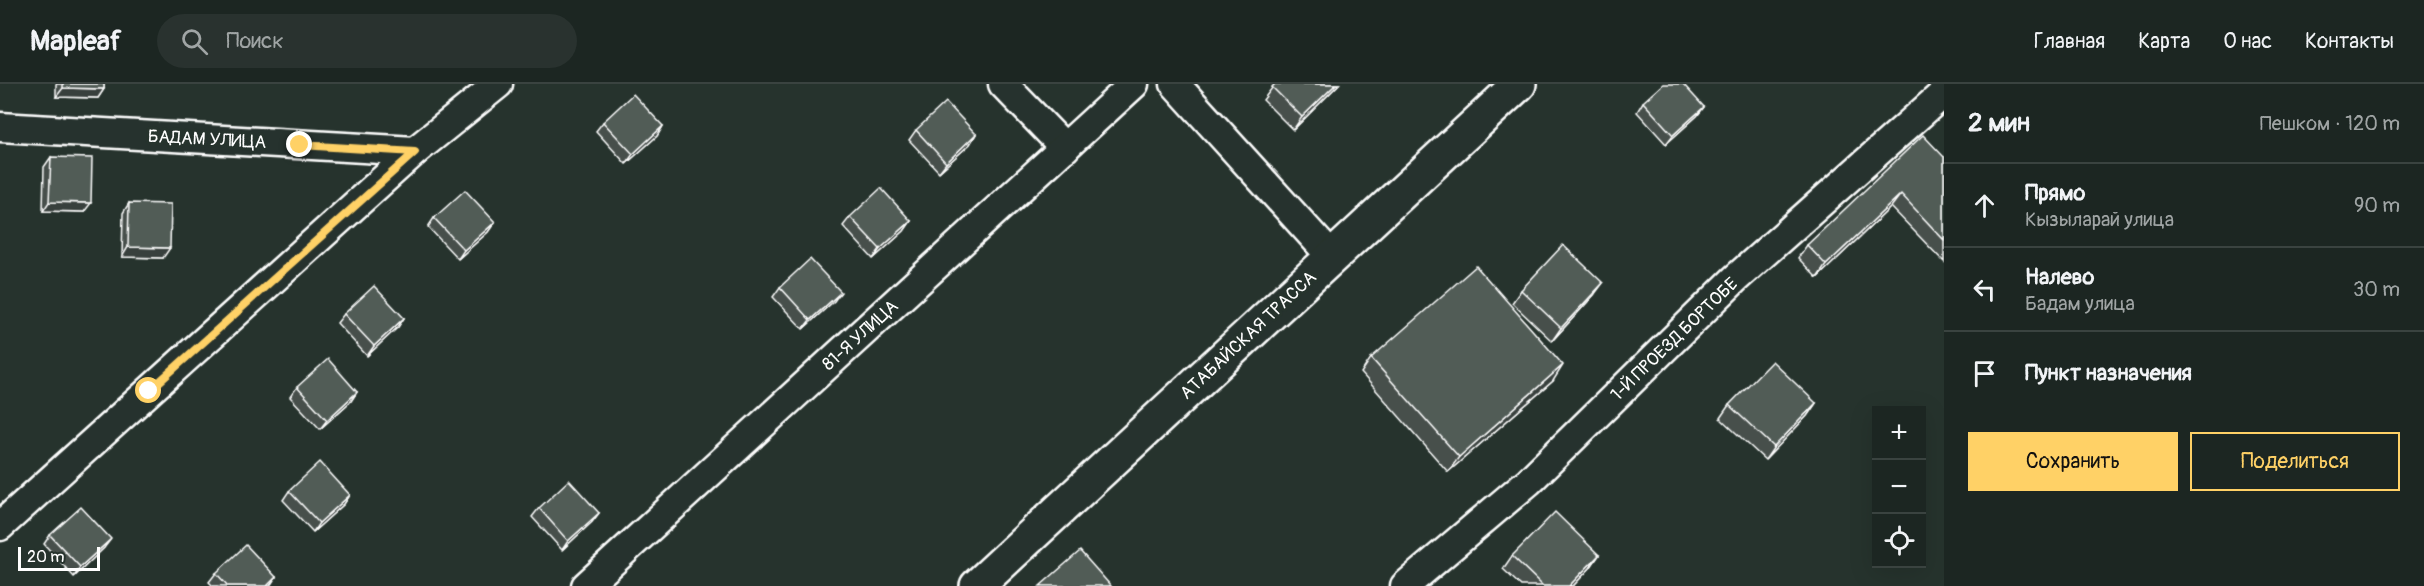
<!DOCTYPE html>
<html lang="ru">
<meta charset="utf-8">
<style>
body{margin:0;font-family:Pangolin,sans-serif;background:#29322f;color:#f1f3f6}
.controls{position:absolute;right:18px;bottom:18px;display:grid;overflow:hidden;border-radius:0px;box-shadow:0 6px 24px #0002}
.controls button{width:54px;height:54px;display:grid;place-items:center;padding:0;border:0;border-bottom:2px solid #3a4340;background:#1c2622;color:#f1f3f6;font:30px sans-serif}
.scale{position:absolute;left:18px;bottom:15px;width:82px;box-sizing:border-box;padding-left:6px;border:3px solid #fff;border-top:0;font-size:16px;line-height:21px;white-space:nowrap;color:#fff;-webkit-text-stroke:4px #26332d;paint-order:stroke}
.stop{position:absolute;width:18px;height:18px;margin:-14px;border:4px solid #ffd166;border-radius:50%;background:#fff}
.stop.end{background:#ffd166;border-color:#fff;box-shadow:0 2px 6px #0008}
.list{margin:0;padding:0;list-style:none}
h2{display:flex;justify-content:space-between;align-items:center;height:78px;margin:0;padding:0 24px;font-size:26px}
h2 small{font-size:20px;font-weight:400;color:#a0a5a5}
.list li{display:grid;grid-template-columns:39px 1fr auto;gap:18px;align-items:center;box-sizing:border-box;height:84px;padding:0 24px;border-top:2px solid #3a4340}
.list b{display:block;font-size:22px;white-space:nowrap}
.list p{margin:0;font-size:20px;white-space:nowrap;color:#a0a5a5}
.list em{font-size:20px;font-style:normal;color:#a0a5a5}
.actions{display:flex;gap:12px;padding:18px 24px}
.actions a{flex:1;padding:14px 0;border:2px solid #ffd166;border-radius:0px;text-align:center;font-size:21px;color:#ffd166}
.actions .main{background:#ffd166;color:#111}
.icon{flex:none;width:33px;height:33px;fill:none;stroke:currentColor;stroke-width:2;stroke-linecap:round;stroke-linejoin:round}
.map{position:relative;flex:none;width:1944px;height:502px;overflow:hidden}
header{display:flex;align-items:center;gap:36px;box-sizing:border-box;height:84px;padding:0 30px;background:#1c2622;border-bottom:2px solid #3a4340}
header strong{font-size:28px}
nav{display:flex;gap:33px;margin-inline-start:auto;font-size:21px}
.search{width:420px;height:54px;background:#29322f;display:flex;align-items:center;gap:15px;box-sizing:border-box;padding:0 21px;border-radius:33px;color:#a0a5a5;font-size:22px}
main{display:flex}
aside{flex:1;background:#1c2622}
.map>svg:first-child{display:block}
</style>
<header>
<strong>Mapleaf</strong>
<div class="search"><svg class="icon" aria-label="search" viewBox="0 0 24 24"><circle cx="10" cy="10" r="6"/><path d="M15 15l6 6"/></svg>Поиск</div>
<nav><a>Главная</a><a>Карта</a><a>О нас</a><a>Контакты</a></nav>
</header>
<main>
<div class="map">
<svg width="1944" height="502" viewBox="0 0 1944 502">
<rect width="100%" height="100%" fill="#26332d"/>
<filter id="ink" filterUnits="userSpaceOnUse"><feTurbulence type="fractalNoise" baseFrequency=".0167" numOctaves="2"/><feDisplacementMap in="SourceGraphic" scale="12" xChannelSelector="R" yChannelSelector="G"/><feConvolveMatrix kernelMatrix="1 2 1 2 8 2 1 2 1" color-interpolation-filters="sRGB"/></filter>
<g filter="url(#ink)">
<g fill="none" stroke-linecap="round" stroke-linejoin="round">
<defs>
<g id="minor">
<polyline points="1003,0 1065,64"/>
<polyline points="1175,0 1332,173"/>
<polyline points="0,43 415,67"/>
<polyline points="0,442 415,67 498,0"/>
<polyline points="586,502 1134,0"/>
<polyline points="1405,502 1529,397 1735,195 1944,9"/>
</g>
<polyline id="major" points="977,502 1519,0"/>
</defs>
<use href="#minor" stroke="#fff" stroke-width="33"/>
<use href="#major" stroke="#fff" stroke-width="38"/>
<use href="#minor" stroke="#26332d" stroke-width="28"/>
<use href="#major" stroke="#26332d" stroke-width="33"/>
</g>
<g fill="#464f4b" stroke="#fff" stroke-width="1.5">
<polygon points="56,0 104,0 104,5 98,14 56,13"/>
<polygon points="1275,0 1339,0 1293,46 1263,16"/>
<polygon points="1643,18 1704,23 1697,32 1666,60 1637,28"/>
<polygon points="603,38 663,42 657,52 626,80 596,47"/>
<polygon points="916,46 976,50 970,60 939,88 909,56"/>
<polygon points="51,73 84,128 43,127 44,83"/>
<polygon points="1944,73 1944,178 1891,123 1817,194 1798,174 1807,161"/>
<polygon points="129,119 163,174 122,173 123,129"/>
<polygon points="850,133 911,137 904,147 873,175 843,142"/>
<polygon points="434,134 495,138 488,148 458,175 428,143"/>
<polygon points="780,203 834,217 803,245 773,213"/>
<polygon points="1521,206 1594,211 1552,257 1512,219"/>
<polygon points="344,230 404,234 398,243 367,272 337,239"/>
<polygon points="1371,274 1553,297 1448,388 1361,289"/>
<polygon points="297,303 357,308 351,317 320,345 290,313"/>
<polygon points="1816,319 1807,332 1765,376 1720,334 1729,321"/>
<polygon points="289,407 350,411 344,420 313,448 283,416"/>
<polygon points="539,424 599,429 592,438 562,466 532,433"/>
<polygon points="50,451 104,464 74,493 44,460"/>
<polygon points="1599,471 1590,484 1573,502 1521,502 1503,485 1512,472"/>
<polygon points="216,489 276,493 270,502 213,502 209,498"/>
</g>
<g fill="#39403d" stroke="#fff" stroke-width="1.5">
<polygon points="1336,0 1339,0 1293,46 1302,33"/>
<polygon points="63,4 104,5 98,14 56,13"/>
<polygon points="1704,23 1697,32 1666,60 1673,51"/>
<polygon points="663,42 657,52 626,80 633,70"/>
<polygon points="976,50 970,60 939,88 946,79"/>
<polygon points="1901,110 1891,123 1817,194 1826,181"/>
<polygon points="49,118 91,119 84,128 43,127"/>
<polygon points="911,137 904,147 873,175 880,165"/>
<polygon points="495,138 488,148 458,175 464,166"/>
<polygon points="128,163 170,164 163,174 122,173"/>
<polygon points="1603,199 1594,211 1552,257 1561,244"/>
<polygon points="841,208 834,217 803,245 810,236"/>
<polygon points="404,234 398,243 367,272 374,262"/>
<polygon points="1563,281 1553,297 1448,388 1459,373"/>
<polygon points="357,308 351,317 320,345 327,336"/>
<polygon points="1816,319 1807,332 1765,376 1774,363"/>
<polygon points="350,411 344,420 313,448 319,439"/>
<polygon points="599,429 592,438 562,466 568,457"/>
<polygon points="111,455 104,464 74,493 80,483"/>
<polygon points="1599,471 1590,484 1573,502 1569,502"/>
</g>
<g fill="#515c57" stroke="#fff" stroke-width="1.5">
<polygon points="63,0 104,0 104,5 63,4"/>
<polygon points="1275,0 1336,0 1302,33 1272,3"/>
<polygon points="1663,0 1683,0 1704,23 1673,51 1643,18"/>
<polygon points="633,10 663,42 633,70 603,38"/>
<polygon points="946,18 976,50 946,79 916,46"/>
<polygon points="1923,51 1944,73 1944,156 1901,110 1826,181 1807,161"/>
<polygon points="51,73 92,74 91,119 49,118"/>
<polygon points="881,104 911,137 880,165 850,133"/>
<polygon points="465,106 495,138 464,166 434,134"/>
<polygon points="129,119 171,120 170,164 128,163"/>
<polygon points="1563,161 1603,199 1561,244 1521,206"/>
<polygon points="810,175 841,208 810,236 780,203"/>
<polygon points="1476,182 1563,281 1459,373 1371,274"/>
<polygon points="374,202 404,234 374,262 344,230"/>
<polygon points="328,275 357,308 327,336 297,303"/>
<polygon points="1772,277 1816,319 1774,363 1729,321"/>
<polygon points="320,378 350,411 319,439 289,407"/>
<polygon points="569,396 599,429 568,457 539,424"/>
<polygon points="81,423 111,455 80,483 50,451"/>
<polygon points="1555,428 1599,471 1569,502 1543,502 1512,472"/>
<polygon points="246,461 276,493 267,502 228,502 216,489"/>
<polygon points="1080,467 1111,502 1040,502"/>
</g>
</g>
<g fill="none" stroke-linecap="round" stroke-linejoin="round" filter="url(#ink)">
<polyline stroke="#ffd166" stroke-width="8" points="149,307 415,68 300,61"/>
</g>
<g text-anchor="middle" stroke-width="6" stroke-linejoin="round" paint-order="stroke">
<g font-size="18" fill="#fff" stroke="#26332d">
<text transform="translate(207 55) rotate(3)" y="6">БАДАМ УЛИЦА</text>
<text transform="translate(860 251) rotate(-42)" y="6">81-Я УЛИЦА</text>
<text transform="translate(1248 251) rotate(-43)" y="6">АТАБАЙСКАЯ ТРАССА</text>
<text transform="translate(1674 255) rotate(-44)" y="6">1-Й ПРОЕЗД БОРТОБЕ</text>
</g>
</g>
</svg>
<div class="controls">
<button>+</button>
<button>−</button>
<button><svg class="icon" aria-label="locate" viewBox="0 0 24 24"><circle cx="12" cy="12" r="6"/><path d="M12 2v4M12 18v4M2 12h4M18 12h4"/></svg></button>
</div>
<div class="scale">20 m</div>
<div class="stop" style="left:149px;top:307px"></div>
<div class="stop end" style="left:300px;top:61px"></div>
</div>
<aside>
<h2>2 мин<small>Пешком · 120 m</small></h2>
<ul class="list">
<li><svg class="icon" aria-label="ahead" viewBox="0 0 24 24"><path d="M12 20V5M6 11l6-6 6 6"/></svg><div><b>Прямо</b><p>Кызыларай улица</p></div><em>90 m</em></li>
<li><svg class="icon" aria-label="left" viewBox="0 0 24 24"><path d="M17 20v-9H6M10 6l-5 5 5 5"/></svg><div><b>Налево</b><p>Бадам улица</p></div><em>30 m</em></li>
<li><svg class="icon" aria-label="arrive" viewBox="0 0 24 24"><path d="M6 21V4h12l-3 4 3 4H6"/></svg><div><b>Пункт назначения</b></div></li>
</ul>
<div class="actions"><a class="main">Сохранить</a><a>Поделиться</a></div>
</aside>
</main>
